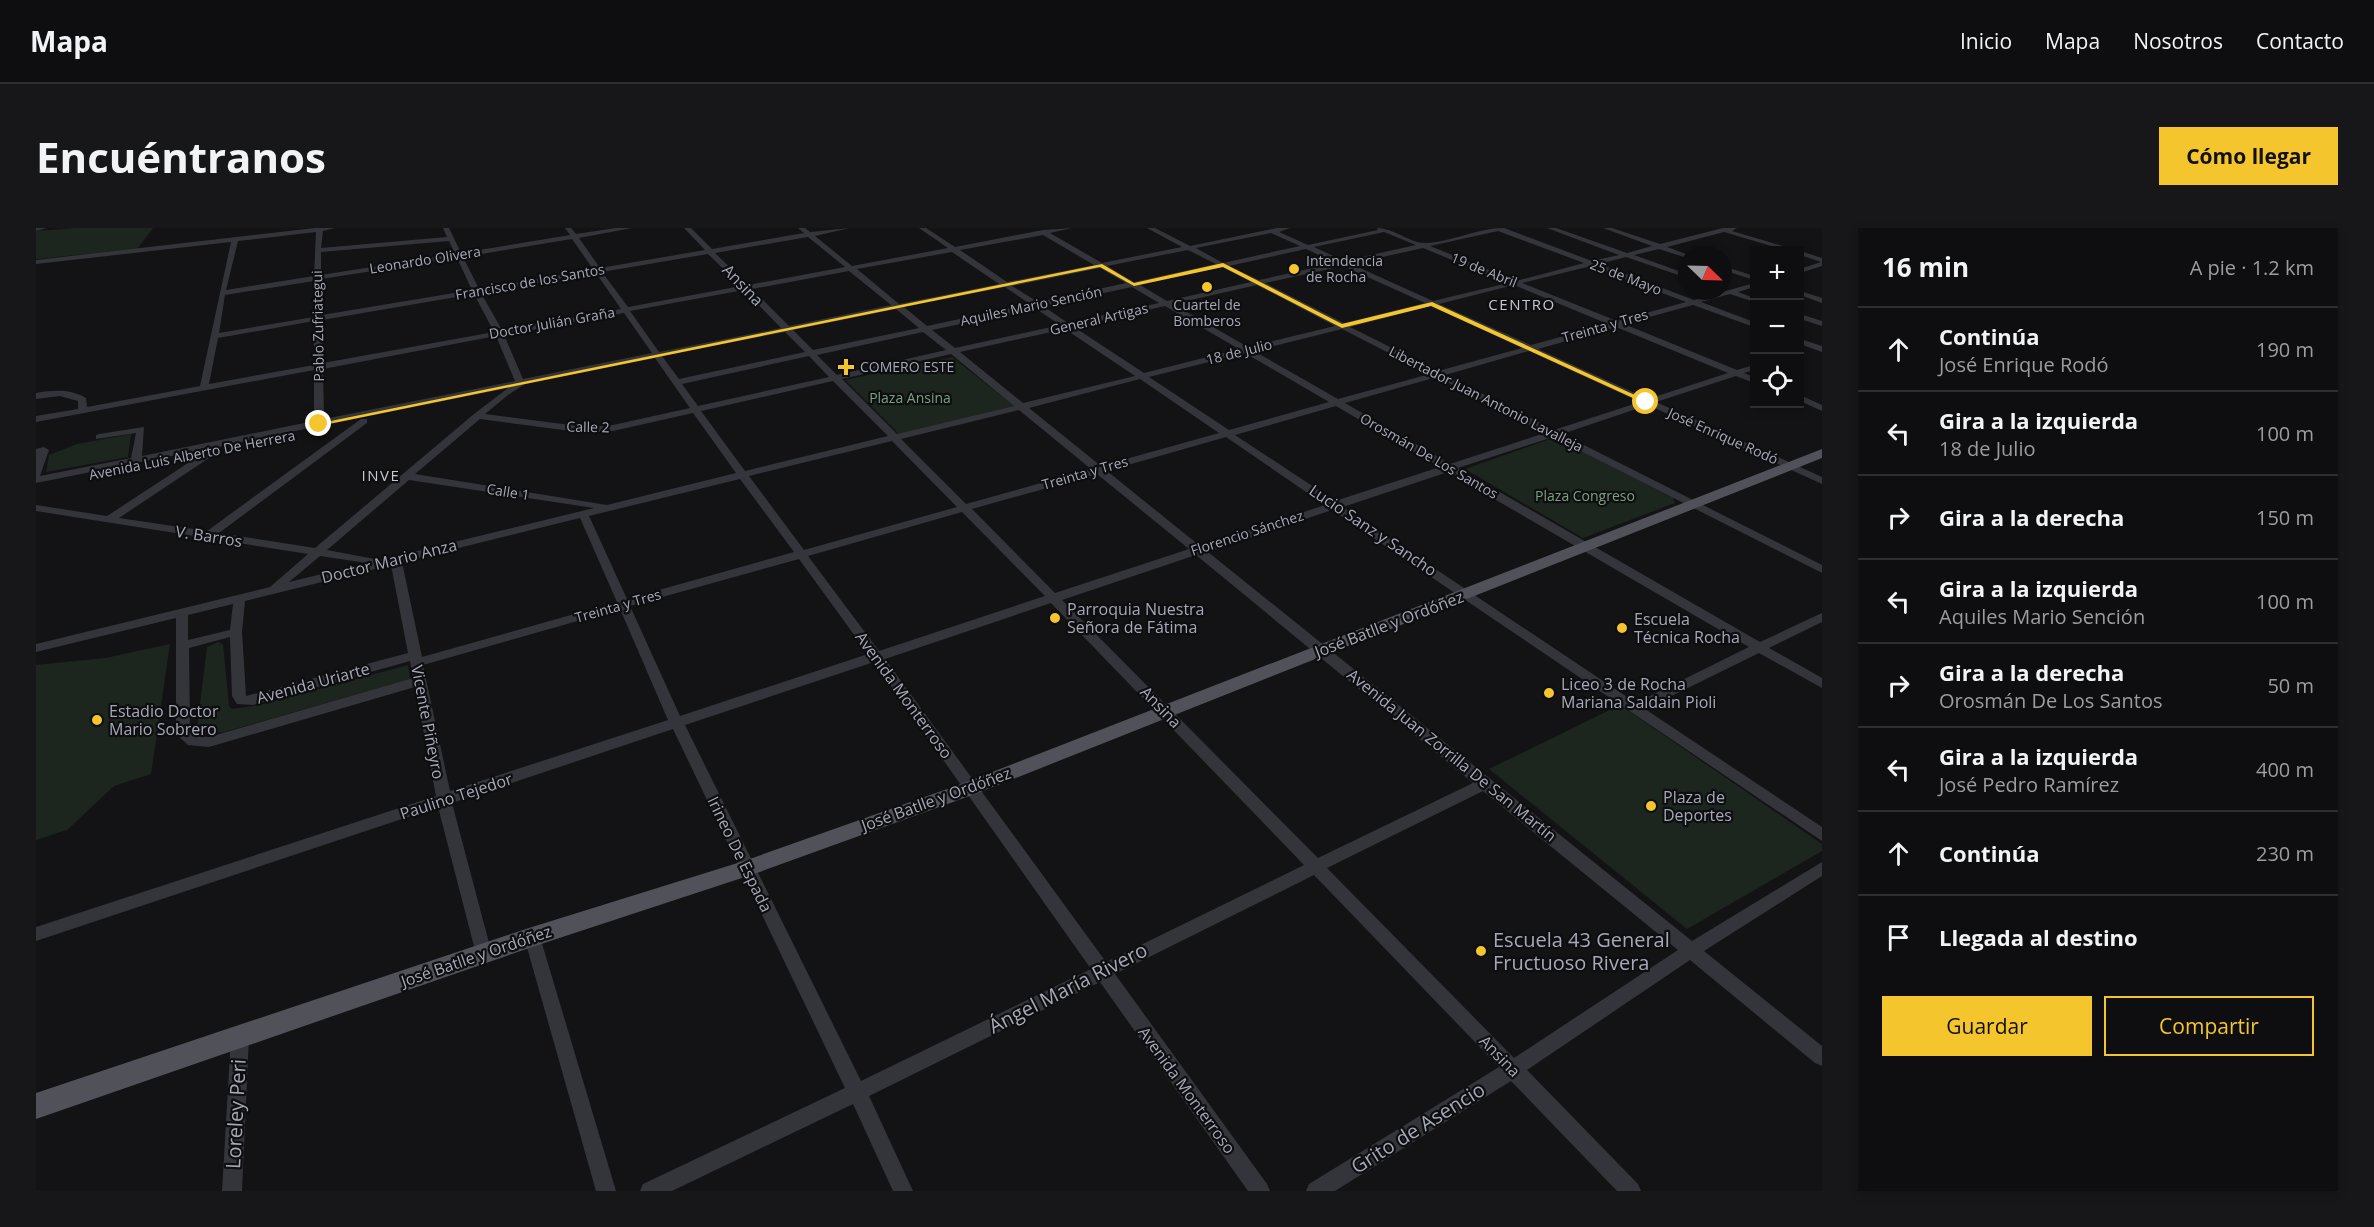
<!DOCTYPE html>
<html lang="es">
<meta charset="utf-8">
<style>
body{margin:0;font-family:"Open Sans",sans-serif;background:#171719;color:#f1f3f6}
.controls{position:absolute;right:18px;top:18px;display:grid;overflow:hidden;border-radius:0px;box-shadow:0 3px 9px #0003}
.controls button{width:54px;height:54px;display:grid;place-items:center;padding:0;border:0;border-bottom:2px solid #2e2e30;background:#0e0e10;color:#f1f3f6;font:30px sans-serif}
.compass{position:absolute;left:1642px;top:18px;width:54px;height:54px;border-radius:50%;background:#0e0e10;box-shadow:0 3px 9px #0003;rotate:113deg}
.stop{position:absolute;width:18px;height:18px;margin:-14px;border:4px solid #f4c52c;border-radius:50%;background:#fff}
.stop.end{background:#f4c52c;border-color:#fff;box-shadow:0 2px 6px #0008}
.list{margin:0;padding:0;list-style:none}
h2{display:flex;justify-content:space-between;align-items:center;height:78px;margin:0;padding:0 24px;font-size:26px}
h2 small{font-size:20px;font-weight:400;color:#9b9c9f}
.list li{display:grid;grid-template-columns:39px 1fr auto;gap:18px;align-items:center;box-sizing:border-box;height:84px;padding:0 24px;border-top:2px solid #2e2e30}
.list b{display:block;font-size:22px;white-space:nowrap}
.list p{margin:0;font-size:20px;white-space:nowrap;color:#9b9c9f}
.list em{font-size:20px;font-style:normal;color:#9b9c9f}
.actions{display:flex;gap:12px;padding:18px 24px}
.actions a{flex:1;padding:14px 0;border:2px solid #f4c52c;border-radius:0px;text-align:center;font-size:21px;color:#f4c52c}
.actions .main{background:#f4c52c;color:#111}
.icon{flex:none;width:33px;height:33px;fill:none;stroke:currentColor;stroke-width:2;stroke-linecap:round;stroke-linejoin:round}
.map{position:relative;flex:none;width:1786px;height:963px;overflow:hidden;border-radius:0px}
header{display:flex;align-items:center;gap:36px;box-sizing:border-box;height:84px;padding:0 30px;background:#0e0e10;border-bottom:2px solid #2e2e30}
header strong{font-size:28px}
nav{display:flex;gap:33px;margin-inline-start:auto;font-size:21px}
.intro{display:flex;align-items:center;justify-content:space-between;box-sizing:border-box;height:144px;padding:0 36px}
h1{margin:0;font-size:42px}
.button{padding:15px 27px;border-radius:0px;background:#f4c52c;color:#111;font-size:21px;font-weight:700}
main{display:flex;gap:36px;padding:0 36px}
aside{flex:1;background:#0e0e10;border-radius:0px;box-shadow:0 3px 9px #0003}
.map>svg:first-child{display:block}
</style>
<header>
<strong>Mapa</strong>
<nav><a>Inicio</a><a>Mapa</a><a>Nosotros</a><a>Contacto</a></nav>
</header>
<div class="intro"><h1>Encuéntranos</h1><a class="button">Cómo llegar</a></div>
<main>
<div class="map">
<svg width="1786" height="963" viewBox="0 0 1786 963">
<rect width="100%" height="100%" fill="#131315"/>
<g fill="#1d251f">
<polygon points="39,0 117,0 101,21 0,31 0,3"/>
<polygon points="916,129 978,178 863,206 809,152"/>
<polygon points="95,206 92,229 10,244 13,227 41,216"/>
<polygon points="1514,211 1524,212 1637,270 1639,275 1547,310 1429,241"/>
<polygon points="182,414 187,416 193,478 196,481 224,477 372,437 374,451 188,504 171,506 161,500 171,419"/>
<polygon points="134,416 115,546 78,558 31,602 0,612 0,437 69,430"/>
<polygon points="1584,477 1786,616 1786,623 1651,701 1453,541"/>
</g>
<g fill="none" stroke-linecap="round" stroke-linejoin="round">
<g fill="#34353a" fill-rule="evenodd">
<polygon points="0,0 11,0 0,3"/>
<path d="M279,0H299L287,3L285,20L411,9L407,0H413L425,25L534,7L529,0H535L540,6L580,0H596L543,10L564,40L669,22L648,0H655L676,21L768,5L762,0H769L774,4L814,0L779,8L816,38L912,20L883,0H890L919,19L1007,2L1036,0L1014,5L1066,35L1146,19L1111,0H1119L1154,18L1241,0H1254L1243,4L1272,17L1342,2L1341,0C1358,0 1375,16 1390,15C1416,14 1441,0 1468,0L1556,33L1583,27L1511,0H1520L1591,25L1616,18L1567,0H1576L1624,16L1687,0H1701L1696,3L1757,21L1758,22H1749L1688,4L1631,19L1653,27H1651V30L1623,21L1598,27L1651,46V50L1590,29L1563,36L1658,72L1718,55V59L1702,64L1718,70V74L1694,66L1665,74L1718,94V99L1657,77L1588,96L1701,142L1718,137V142L1708,145L1718,149V155L1700,148L1620,174L1786,249V256L1612,177L1526,206L1786,337V345L1517,209L1422,240L1724,414L1786,385V394L1733,420L1786,450V460L1723,425L1609,481L1786,599V613L1296,282L1172,324L1656,713L1786,634V648L1668,723L1786,818V838L1779,835L1654,732L1491,842L1602,956L1605,963H1581L1475,853L1299,963H1270L1273,956L1463,839L1278,647L1079,746L1231,956L1234,963H1212L1064,754L833,868L877,963H857L817,876L636,963H604L607,956L809,860L637,501L416,575L456,726L454,731L448,733L442,731L440,726L402,579L0,713V699L400,568L379,459L173,519L152,517L140,506V390L0,424V416L234,359L272,326L0,283V277L71,288L175,220L0,255V221L8,219L13,222L4,248L95,230L100,205L60,211V207L63,206L108,199L106,228L278,193V142L0,194V188L42,181V173L24,168L0,171V165C18,162 34,161 50,170L51,179L164,158L195,14L0,36V32ZM1462,3L1548,35L1480,53L1394,18ZM280,4L278,48L190,62L202,13ZM1348,4L1380,17L1308,33L1278,19ZM1235,5L1264,18L1187,35L1160,20ZM1007,7L1058,37L971,54L924,22ZM772,9L809,39L712,57L679,25ZM536,11L557,41L443,61L427,29ZM413,13L419,26L285,47V24ZM1387,20L1472,55L1397,73L1315,36ZM1270,21L1300,35L1223,52L1193,38ZM1152,22L1180,36L1098,54L1071,38ZM916,24L963,56L863,76L821,41ZM672,26L705,58L592,79L566,44ZM421,30L436,62L286,87L285,51ZM1307,38L1389,75L1308,95L1229,55ZM1555,38L1650,74L1581,93L1486,55ZM1186,39L1215,54L1131,73L1104,57ZM1064,40L1090,55L1002,74L976,58ZM813,43L855,77L753,98L716,61ZM560,45L585,81L466,102L445,65ZM278,53V89L183,105L189,67ZM1221,57L1299,98L1212,119L1137,76ZM1478,57L1572,96L1495,117L1403,76ZM969,59L994,76L891,98L868,79ZM1096,59L1123,75L1032,95L1007,78ZM708,62L745,100L623,124L594,83ZM438,66L458,104L287,135L286,92ZM1129,78L1203,121L1108,145L1038,99ZM1395,78L1486,120L1402,143L1314,99ZM999,80L1024,97L919,120L896,102ZM860,81L883,100L777,122L757,102ZM588,85L616,125L487,151L468,107ZM278,93V137L173,156L182,110ZM1580,99L1692,145L1612,171L1502,121ZM1029,101L1099,148L987,175L924,124ZM1306,101L1394,146L1302,171L1218,123ZM749,104L769,124L643,151L626,128ZM887,104L910,122L801,147L781,127ZM460,108L479,153L288,191L287,141ZM1493,123L1604,174L1518,202L1409,147ZM1209,125L1293,174L1193,202L1113,149ZM915,126L978,178L861,206L806,151ZM773,128L793,149L662,178L646,156ZM619,130L654,180L577,197L550,199L449,186L472,167L489,156ZM1401,149L1509,205L1414,236L1309,175ZM1104,151L1183,205L1065,238L993,180ZM797,153L852,208L709,243L665,183ZM472,160L438,186L279,320L183,305L331,195V191H325L171,303L83,290L182,224L185,218ZM1300,178L1404,239L1299,273L1199,207ZM983,182L1055,241L930,276L865,211ZM657,185L700,245L571,277L379,246L444,191L550,205L577,203ZM1190,209L1289,277L1164,318L1071,243ZM856,213L921,279L768,322L713,248ZM1412,244L1713,419L1600,475L1307,279ZM1061,246L1153,321L1019,365L936,281ZM704,251L758,324L591,371L553,288ZM373,252L558,280L344,332L291,322ZM926,284L1009,368L843,423L772,328ZM544,290L581,374L386,429L366,334ZM1160,327L1437,555L1282,630L1026,372ZM284,328L331,335L253,354ZM763,331L832,426L644,488L594,378ZM355,337L372,425L210,468L206,404L209,373ZM1015,375L1268,637L1070,734L849,431ZM197,376L194,402L152,412V387ZM584,381L632,492L414,563L387,437ZM194,409L196,468L201,476L217,477L374,433L377,450L173,509L160,508L154,504L153,420ZM838,434L1055,741L825,853L649,497ZM1447,563L1642,722L1478,830L1291,640Z"/>
<polygon points="1764,23 1786,30 1786,38 1764,45 1764,41 1785,34 1764,27"/>
<polygon points="1687,38 1718,48 1718,52 1687,42"/>
<polygon points="1764,63 1786,70 1786,75 1764,67"/>
<polygon points="1764,86 1786,93 1786,98 1764,91"/>
<polygon points="1764,111 1786,118 1786,124 1764,116"/>
<polygon points="1764,167 1786,177 1786,183 1764,173"/>
<polygon points="496,702 502,704 504,709 580,963 560,963 488,709 490,704"/>
<polygon points="204,801 210,803 213,809 206,963 186,963 195,809 198,803"/>
</g>
<polygon fill="#505159" fill-rule="evenodd" points="1786,221 1786,230 942,565 718,646 496,719 0,891 0,865 496,699 708,633 928,555"/>
</g>
<polygon fill="#f4c52c" points="1066,36 1098,55 1187,35 1306,96 1396,74 1614,174 1608,175 1395,78 1306,100 1187,39 1098,58 1064,39 283,198 280,196"/>
<g fill="#f4c52c" stroke="#0e0e10" stroke-width="2">
<circle cx="1258" cy="41" r="6"/>
<circle cx="1171" cy="59" r="6"/>
<path d="M807 130h6v6h6v6h-6v6h-6v-6h-6v-6h6z"/>
<circle cx="1019" cy="390" r="6"/>
<circle cx="1586" cy="400" r="6"/>
<circle cx="1513" cy="465" r="6"/>
<circle cx="61" cy="492" r="6"/>
<circle cx="1615" cy="578" r="6"/>
<circle cx="1445" cy="723" r="6"/>
</g>
<g text-anchor="middle" stroke-width="4.5" stroke-linejoin="round" paint-order="stroke">
<g font-size="14" fill="#a5a8b6" stroke="#0e0e10">
<text transform="translate(389 32) rotate(-9)" y="5">Leonardo Olivera</text>
<text transform="translate(1448 42) rotate(22)" y="5">19 de Abril</text>
<text transform="translate(1590 49) rotate(21)" y="5">25 de Mayo</text>
<text transform="translate(494 54) rotate(-10)" y="5">Francisco de los Santos</text>
<text transform="translate(995 78) rotate(-12)" y="5">Aquiles Mario Sención</text>
<text transform="translate(1063 91) rotate(-13)" y="5">General Artigas</text>
<text transform="translate(516 95) rotate(-10)" y="5">Doctor Julián Graña</text>
<text transform="translate(282 98) rotate(-91)" y="5">Pablo Zufriategui</text>
<text transform="translate(1569 98) rotate(-16)" y="5">Treinta y Tres</text>
<text transform="translate(1203 124) rotate(-14)" y="5">18 de Julio</text>
<text transform="translate(1450 171) rotate(27)" y="5">Libertador Juan Antonio Lavalleja</text>
<text transform="translate(552 199) rotate(1)" y="5">Calle 2</text>
<text transform="translate(1687 208) rotate(24)" y="5">José Enrique Rodó</text>
<text transform="translate(156 227) rotate(-11)" y="5">Avenida Luis Alberto De Herrera</text>
<text transform="translate(1393 228) rotate(30)" y="5">Orosmán De Los Santos</text>
<text transform="translate(1049 245) rotate(-16)" y="5">Treinta y Tres</text>
<text transform="translate(472 264) rotate(9)" y="5">Calle 1</text>
<text transform="translate(1211 305) rotate(-18)" y="5">Florencio Sánchez</text>
<text transform="translate(582 378) rotate(-16)" y="5">Treinta y Tres</text>
</g>
<g font-size="14" fill="#a5a8b6" stroke="#0e0e10" text-anchor="start">
<text x="1270" y="38">Intendencia<tspan x="1270" dy="16">de Rocha</tspan></text>
<text x="1171" y="82" text-anchor="middle">Cuartel de<tspan x="1171" dy="16">Bomberos</tspan></text>
<text x="824" y="144">COMERO ESTE</text>
</g>
<g font-size="14" fill="#7ba181" stroke="#0e0e10">
<text x="874" y="175">Plaza Ansina</text>
<text x="1549" y="273">Plaza Congreso</text>
</g>
<g font-size="15" letter-spacing="1.5" fill="#c6c8d2" stroke="#0e0e10">
<text x="1486" y="82">CENTRO</text>
<text x="345" y="253">INVE</text>
</g>
<g font-size="16" fill="#a5a8b6" stroke="#0e0e10">
<text transform="translate(707 57) rotate(46)" y="6">Ansina</text>
<text transform="translate(1337 302) rotate(34)" y="6">Lucio Sanz y Sancho</text>
<text transform="translate(173 308) rotate(9)" y="6">V. Barros</text>
<text transform="translate(353 333) rotate(-14)" y="6">Doctor Mario Anza</text>
<text transform="translate(1353 396) rotate(-21)" y="6">José Batlle y Ordóñez</text>
<text transform="translate(277 455) rotate(-15)" y="6">Avenida Uriarte</text>
<text transform="translate(868 467) rotate(54)" y="6">Avenida Monterroso</text>
<text transform="translate(1125 479) rotate(46)" y="6">Ansina</text>
<text transform="translate(392 494) rotate(79)" y="6">Vicente Piñeyro</text>
<text transform="translate(1416 527) rotate(39)" y="6">Avenida Juan Zorrilla De San Martín</text>
<text transform="translate(420 568) rotate(-18)" y="6">Paulino Tejedor</text>
<text transform="translate(900 571) rotate(-20)" y="6">José Batlle y Ordóñez</text>
<text transform="translate(704 626) rotate(64)" y="6">Irineo De Espada</text>
<text transform="translate(440 728) rotate(-19)" y="6">José Batlle y Ordóñez</text>
<text transform="translate(1464 828) rotate(46)" y="6">Ansina</text>
<text transform="translate(1151 862) rotate(54)" y="6">Avenida Monterroso</text>
</g>
<g font-size="16" fill="#a5a8b6" stroke="#0e0e10" text-anchor="start">
<text x="1031" y="387">Parroquia Nuestra<tspan x="1031" dy="18">Señora de Fátima</tspan></text>
<text x="1598" y="397">Escuela<tspan x="1598" dy="18">Técnica Rocha</tspan></text>
<text x="1525" y="462">Liceo 3 de Rocha<tspan x="1525" dy="18">Mariana Saldain Pioli</tspan></text>
<text x="73" y="489">Estadio Doctor<tspan x="73" dy="18">Mario Sobrero</tspan></text>
<text x="1627" y="575">Plaza de<tspan x="1627" dy="18">Deportes</tspan></text>
</g>
<g font-size="20" fill="#a5a8b6" stroke="#0e0e10" text-anchor="start">
<text x="1457" y="719">Escuela 43 General<tspan x="1457" dy="23">Fructuoso Rivera</tspan></text>
</g>
<g font-size="20" fill="#a5a8b6" stroke="#0e0e10">
<text transform="translate(1032 760) rotate(-27)" y="7">Ángel María Rivero</text>
<text transform="translate(200 886) rotate(-87)" y="7">Loreley Peri</text>
<text transform="translate(1382 900) rotate(-32)" y="7">Grito de Asencio</text>
</g>
</g>
</svg>
<div class="controls">
<button>+</button>
<button>−</button>
<button><svg class="icon" aria-label="locate" viewBox="0 0 24 24"><circle cx="12" cy="12" r="6"/><path d="M12 2v4M12 18v4M2 12h4M18 12h4"/></svg></button>
</div>
<svg class="compass" viewBox="-18 -18 36 36"><path d="M0-13l5 13h-10z" fill="#e53935"/><path d="M0 13l5-13h-10z" fill="#9b9c9f"/></svg>
<div class="stop" style="left:1610px;top:174px"></div>
<div class="stop end" style="left:283px;top:196px"></div>
</div>
<aside>
<h2>16 min<small>A pie · 1.2 km</small></h2>
<ul class="list">
<li><svg class="icon" aria-label="ahead" viewBox="0 0 24 24"><path d="M12 20V5M6 11l6-6 6 6"/></svg><div><b>Continúa</b><p>José Enrique Rodó</p></div><em>190 m</em></li>
<li><svg class="icon" aria-label="left" viewBox="0 0 24 24"><path d="M17 20v-9H6M10 6l-5 5 5 5"/></svg><div><b>Gira a la izquierda</b><p>18 de Julio</p></div><em>100 m</em></li>
<li><svg class="icon" aria-label="right" viewBox="0 0 24 24"><path d="M7 20v-9h11M14 6l5 5-5 5"/></svg><div><b>Gira a la derecha</b></div><em>150 m</em></li>
<li><svg class="icon" aria-label="left" viewBox="0 0 24 24"><path d="M17 20v-9H6M10 6l-5 5 5 5"/></svg><div><b>Gira a la izquierda</b><p>Aquiles Mario Sención</p></div><em>100 m</em></li>
<li><svg class="icon" aria-label="right" viewBox="0 0 24 24"><path d="M7 20v-9h11M14 6l5 5-5 5"/></svg><div><b>Gira a la derecha</b><p>Orosmán De Los Santos</p></div><em>50 m</em></li>
<li><svg class="icon" aria-label="left" viewBox="0 0 24 24"><path d="M17 20v-9H6M10 6l-5 5 5 5"/></svg><div><b>Gira a la izquierda</b><p>José Pedro Ramírez</p></div><em>400 m</em></li>
<li><svg class="icon" aria-label="ahead" viewBox="0 0 24 24"><path d="M12 20V5M6 11l6-6 6 6"/></svg><div><b>Continúa</b></div><em>230 m</em></li>
<li><svg class="icon" aria-label="arrive" viewBox="0 0 24 24"><path d="M6 21V4h12l-3 4 3 4H6"/></svg><div><b>Llegada al destino</b></div></li>
</ul>
<div class="actions"><a class="main">Guardar</a><a>Compartir</a></div>
</aside>
</main>
